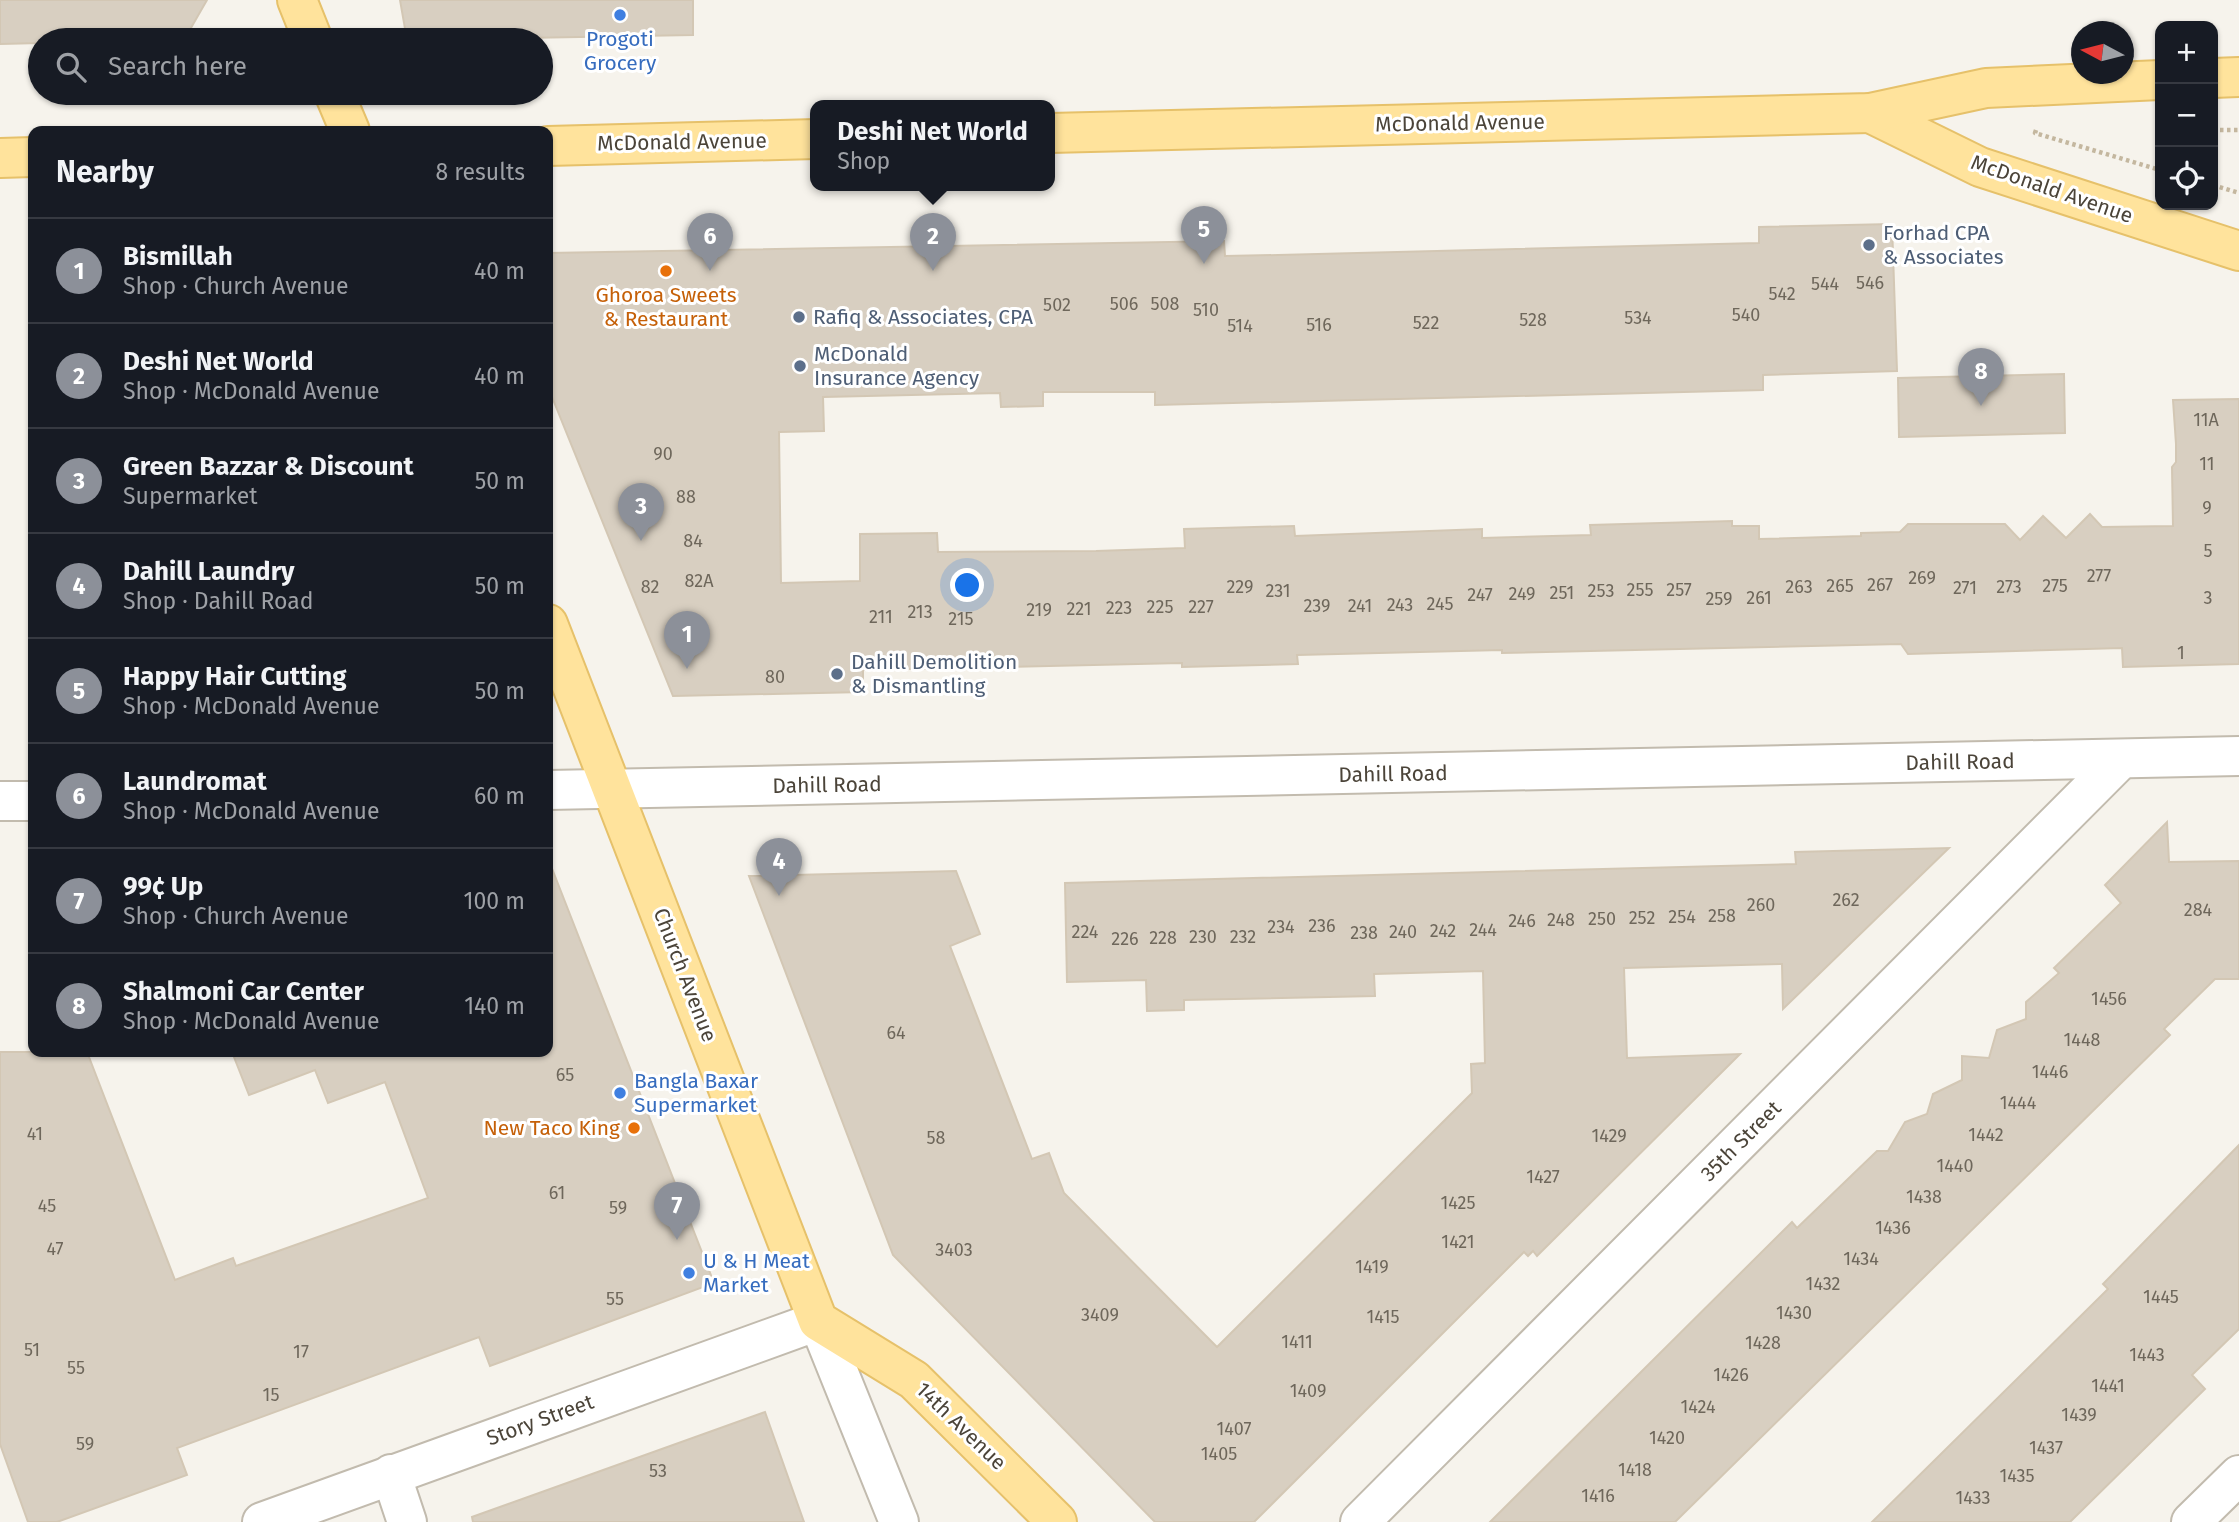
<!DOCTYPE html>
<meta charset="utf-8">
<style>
body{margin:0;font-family:"Fira Sans",sans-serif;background:#242831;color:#f1f3f6}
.controls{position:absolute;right:21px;top:21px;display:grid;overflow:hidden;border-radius:14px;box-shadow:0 2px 5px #0004}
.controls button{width:63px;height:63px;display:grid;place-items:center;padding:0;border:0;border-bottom:2px solid #363941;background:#171b24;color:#f1f3f6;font:35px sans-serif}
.compass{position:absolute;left:2071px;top:21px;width:63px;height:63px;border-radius:50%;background:#171b24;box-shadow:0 2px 5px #0004;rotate:277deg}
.you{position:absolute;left:968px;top:586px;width:24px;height:24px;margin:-18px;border:5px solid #fff;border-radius:50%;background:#1a73e8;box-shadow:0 0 0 10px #1a73e833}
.badge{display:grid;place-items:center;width:46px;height:46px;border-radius:50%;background:#8c9099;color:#fff;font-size:23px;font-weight:700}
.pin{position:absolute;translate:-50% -58px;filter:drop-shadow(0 2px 4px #0008)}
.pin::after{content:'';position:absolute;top:37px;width:24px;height:21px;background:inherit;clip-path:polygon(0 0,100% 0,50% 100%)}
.popup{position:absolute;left:810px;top:100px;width:245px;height:91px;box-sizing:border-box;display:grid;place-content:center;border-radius:14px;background:#171b24;filter:drop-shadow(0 2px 5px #0005);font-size:23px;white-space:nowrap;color:#9ea1a6}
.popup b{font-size:26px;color:#f1f3f6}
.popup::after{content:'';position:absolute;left:50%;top:100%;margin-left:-14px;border:14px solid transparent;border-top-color:#171b24}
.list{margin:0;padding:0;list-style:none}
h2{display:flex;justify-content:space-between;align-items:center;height:91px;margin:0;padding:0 28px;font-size:30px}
h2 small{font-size:23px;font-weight:400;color:#9ea1a6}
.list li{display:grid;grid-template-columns:46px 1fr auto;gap:21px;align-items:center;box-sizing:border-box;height:105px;padding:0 28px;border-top:2px solid #363941}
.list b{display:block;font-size:26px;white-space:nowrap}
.list p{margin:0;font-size:23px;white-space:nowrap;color:#9ea1a6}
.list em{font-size:23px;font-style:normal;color:#9ea1a6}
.icon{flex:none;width:38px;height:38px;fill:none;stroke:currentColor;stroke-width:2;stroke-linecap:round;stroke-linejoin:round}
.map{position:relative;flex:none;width:2239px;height:1522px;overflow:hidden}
.search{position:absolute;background:#171b24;box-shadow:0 2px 5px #0004;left:28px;top:28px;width:525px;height:77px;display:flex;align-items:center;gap:18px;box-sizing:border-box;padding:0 24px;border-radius:38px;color:#9ea1a6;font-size:26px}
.panel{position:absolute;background:#171b24;box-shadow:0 2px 5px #0004;left:28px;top:126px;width:525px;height:931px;border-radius:14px}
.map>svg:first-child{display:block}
</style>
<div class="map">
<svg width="2239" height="1522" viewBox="0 0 2239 1522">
<rect width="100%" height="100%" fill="#f6f3ec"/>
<g fill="#d8cfc1" stroke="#d3c7b4" stroke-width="2">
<polygon points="0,0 207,0 184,40 40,40 40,43 0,44"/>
<polygon points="400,0 693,0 693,35 407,40"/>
<polygon points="1892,224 1897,371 1763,375 1763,390 1155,405 1155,392 1043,392 1043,406 1001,407 1000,393 823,397 824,431 779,432 781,583 860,581 860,534 937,533 938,552 1096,551 1185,548 1184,529 1294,526 1295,536 1482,529 1482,538 1591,535 1590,525 1732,521 1732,526 1759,526 1759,539 1861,536 1861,533 1900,532 1908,524 2005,524 2020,540 2043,516 2066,538 2090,514 2102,527 2173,526 2172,467 2176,462 2176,444 2173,400 2239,399 2239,664 2123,667 2122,648 1908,654 1901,644 1502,653 1502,650 1297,655 1298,664 1262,665 1182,667 1182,663 863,670 863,692 673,696 548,387 548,253 1224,241 1225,256 1278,255 1759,243 1759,227"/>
<polygon points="2064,374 2065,433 1899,437 1898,378"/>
<polygon points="2167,822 2169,862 2239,861 2239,979 2215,979 2164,1029 2170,1035 1675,1522 1490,1522 1792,1222 1797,1228 1877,1151 1888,1151 1905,1122 1927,1114 1933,1094 1962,1080 1962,1056 1989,1058 1997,1030 2026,1019 2026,1002 2059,973 2054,968 2121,903 2105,885"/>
<polygon points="1949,848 1783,1009 1782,964 1624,968 1627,1058 1740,1054 1537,1256 1533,1251 1528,1256 1524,1252 1254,1522 1155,1522 893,1255 749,876 956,871 980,934 950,946 1032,1159 1049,1153 1064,1193 1217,1347 1472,1093 1471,1064 1485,1063 1483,971 1374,974 1375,996 1184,1000 1184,1010 1147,1011 1146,980 1067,982 1065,883 1796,864 1795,852"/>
<polygon points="548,866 551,866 714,1283 490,1366 479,1337 177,1448 187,1475 57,1522 28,1522 0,1444 0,1052 87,1052 175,1280 233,1258 236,1266 428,1198 385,1082 328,1103 315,1070 249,1095 232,1052 548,1052"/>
<polygon points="2239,1145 2239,1329 2192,1375 2205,1389 2070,1522 1872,1522 2108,1289 2103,1284"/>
<polygon points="765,1412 804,1522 473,1522 472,1517"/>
</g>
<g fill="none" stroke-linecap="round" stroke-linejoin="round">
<defs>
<g id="minor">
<polyline points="548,790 2239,756"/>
<polyline points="0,801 33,801"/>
<polyline points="391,1474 407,1522"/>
<polyline points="262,1522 818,1321 899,1522"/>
<polyline points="1360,1522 2121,759"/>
<polyline points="2191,1522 2239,1475"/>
</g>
<g id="major">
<polyline points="297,0 313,40"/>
<polyline points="2213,78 2239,77"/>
<polyline points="334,93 350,131"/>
<polyline points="1870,113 1980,167 2239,251"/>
<polyline points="1050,133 1870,113 1986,88 2160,80"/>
<polyline points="548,146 816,139"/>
<polyline points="0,158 33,157"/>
<polyline points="548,624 818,1321 914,1380 1057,1522"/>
</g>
</defs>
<use href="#minor" stroke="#c2bbae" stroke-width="42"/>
<use href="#major" stroke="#e6c16a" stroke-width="42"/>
<g stroke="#c4b79f" stroke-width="4.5" stroke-dasharray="3.5 3.5" stroke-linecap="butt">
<polyline points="2036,130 2035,133 2160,170"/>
<polyline points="2213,130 2239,130"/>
<polyline points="2213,185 2239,193"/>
</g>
<use href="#minor" stroke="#fff" stroke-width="38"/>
<use href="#major" stroke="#ffe39c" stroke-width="38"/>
</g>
<g fill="#3f7fe0" stroke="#fff" stroke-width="2.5">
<circle cx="620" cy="15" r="7"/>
<circle cx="620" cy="1093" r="7"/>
<circle cx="689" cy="1273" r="7"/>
</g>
<g fill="#5c6f8a" stroke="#fff" stroke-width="2.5">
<circle cx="1869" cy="245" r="7"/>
<circle cx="799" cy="317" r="7"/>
<circle cx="800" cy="366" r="7"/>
<circle cx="837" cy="674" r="7"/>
</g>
<g fill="#e8710a" stroke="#fff" stroke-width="2.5">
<circle cx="666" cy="271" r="7"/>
<circle cx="634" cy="1128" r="7"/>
</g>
<g text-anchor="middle" stroke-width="6" stroke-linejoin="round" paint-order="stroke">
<g font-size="18" fill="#6e675b">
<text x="1870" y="289">546</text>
<text x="1825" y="290">544</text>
<text x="1782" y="300">542</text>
<text x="1124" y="310">506</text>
<text x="1165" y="310">508</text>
<text x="1057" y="311">502</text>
<text x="1206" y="316">510</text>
<text x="1746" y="321">540</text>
<text x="1638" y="324">534</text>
<text x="1533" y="326">528</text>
<text x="1426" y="329">522</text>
<text x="1319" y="331">516</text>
<text x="1240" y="332">514</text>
<text x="2206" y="426">11A</text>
<text x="663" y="460">90</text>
<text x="2207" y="470">11</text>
<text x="686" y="503">88</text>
<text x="2207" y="514">9</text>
<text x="693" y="547">84</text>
<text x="2208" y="557">5</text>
<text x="2099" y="582">277</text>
<text x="1922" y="584">269</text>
<text x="699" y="587">82A</text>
<text x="1880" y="591">267</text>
<text x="1840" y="592">265</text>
<text x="2055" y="592">275</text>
<text x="650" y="593">82</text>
<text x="1240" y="593">229</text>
<text x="1799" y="593">263</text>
<text x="2009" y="593">273</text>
<text x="1965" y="594">271</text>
<text x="1640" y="596">255</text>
<text x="1679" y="596">257</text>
<text x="1278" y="597">231</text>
<text x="1601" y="597">253</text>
<text x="1562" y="599">251</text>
<text x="1522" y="600">249</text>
<text x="1480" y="601">247</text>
<text x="1759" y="604">261</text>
<text x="2208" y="604">3</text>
<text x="1719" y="605">259</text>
<text x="1440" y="610">245</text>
<text x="1400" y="611">243</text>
<text x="1317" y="612">239</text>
<text x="1360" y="612">241</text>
<text x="1160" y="613">225</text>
<text x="1201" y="613">227</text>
<text x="1119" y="614">223</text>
<text x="1079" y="615">221</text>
<text x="1039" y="616">219</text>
<text x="920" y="618">213</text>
<text x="881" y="623">211</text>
<text x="961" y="625">215</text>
<text x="2181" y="659">1</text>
<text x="775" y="683">80</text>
<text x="1846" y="906">262</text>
<text x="1761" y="911">260</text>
<text x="2198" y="916">284</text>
<text x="1722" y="922">258</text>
<text x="1682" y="923">254</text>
<text x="1642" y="924">252</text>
<text x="1602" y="925">250</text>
<text x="1561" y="926">248</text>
<text x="1522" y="927">246</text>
<text x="1322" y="932">236</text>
<text x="1281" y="933">234</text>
<text x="1483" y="936">244</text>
<text x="1443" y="937">242</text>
<text x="1085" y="938">224</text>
<text x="1403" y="938">240</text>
<text x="1364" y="939">238</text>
<text x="1203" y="943">230</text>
<text x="1243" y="943">232</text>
<text x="1163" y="944">228</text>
<text x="1125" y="945">226</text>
<text x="2109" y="1005">1456</text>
<text x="896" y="1039">64</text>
<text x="2082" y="1046">1448</text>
<text x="2050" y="1078">1446</text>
<text x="565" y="1081">65</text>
<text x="2018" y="1109">1444</text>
<text x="35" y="1140">41</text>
<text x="1986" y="1141">1442</text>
<text x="1609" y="1142">1429</text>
<text x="936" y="1144">58</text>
<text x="1955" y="1172">1440</text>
<text x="1543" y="1183">1427</text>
<text x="557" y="1199">61</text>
<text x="1924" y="1203">1438</text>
<text x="1458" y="1209">1425</text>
<text x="47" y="1212">45</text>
<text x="618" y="1214">59</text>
<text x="1893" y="1234">1436</text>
<text x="1458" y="1248">1421</text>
<text x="55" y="1255">47</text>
<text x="954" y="1256">3403</text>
<text x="1861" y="1265">1434</text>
<text x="1372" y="1273">1419</text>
<text x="1823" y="1290">1432</text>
<text x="2161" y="1303">1445</text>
<text x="615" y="1305">55</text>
<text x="1794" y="1319">1430</text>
<text x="1100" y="1321">3409</text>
<text x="1383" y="1323">1415</text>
<text x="1297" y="1348">1411</text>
<text x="1763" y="1349">1428</text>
<text x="32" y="1356">51</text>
<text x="301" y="1358">17</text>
<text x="2147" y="1361">1443</text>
<text x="76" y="1374">55</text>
<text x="1731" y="1381">1426</text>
<text x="2108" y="1392">1441</text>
<text x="1308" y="1397">1409</text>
<text x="271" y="1401">15</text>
<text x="1698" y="1413">1424</text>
<text x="2079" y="1421">1439</text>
<text x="1234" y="1435">1407</text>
<text x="1667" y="1444">1420</text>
<text x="85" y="1450">59</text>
<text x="2046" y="1454">1437</text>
<text x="1219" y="1460">1405</text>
<text x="1635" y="1476">1418</text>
<text x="658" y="1477">53</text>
<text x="2017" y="1482">1435</text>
<text x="1598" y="1502">1416</text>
<text x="1973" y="1504">1433</text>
</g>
<g font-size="21" fill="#366cbe" stroke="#fff" text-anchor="start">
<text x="620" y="46" text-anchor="middle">Progoti<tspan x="620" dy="24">Grocery</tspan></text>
<text x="634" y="1088">Bangla Baxar<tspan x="634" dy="24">Supermarket</tspan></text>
<text x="703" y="1268">U &amp; H Meat<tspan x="703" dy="24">Market</tspan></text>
</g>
<g font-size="21" fill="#4b4439" stroke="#fff">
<text transform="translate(1460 123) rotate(-1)" y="7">McDonald Avenue</text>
<text transform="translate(682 142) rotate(-1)" y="7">McDonald Avenue</text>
<text transform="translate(2052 189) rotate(19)" y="7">McDonald Avenue</text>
<text transform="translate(1960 762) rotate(-1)" y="7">Dahill Road</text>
<text transform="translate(1393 774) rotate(-1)" y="7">Dahill Road</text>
<text transform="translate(827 785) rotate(-1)" y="7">Dahill Road</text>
<text transform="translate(685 975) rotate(69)" y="7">Church Avenue</text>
<text transform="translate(1741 1141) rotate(-45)" y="7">35th Street</text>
<text transform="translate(540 1420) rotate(-20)" y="7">Story Street</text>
<text transform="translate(961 1426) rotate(44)" y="7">14th Avenue</text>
</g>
<g font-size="21" fill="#4e5e75" stroke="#fff" text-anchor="start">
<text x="1883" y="240">Forhad CPA<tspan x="1883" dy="24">&amp; Associates</tspan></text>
<text x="813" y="324">Rafiq &amp; Associates, CPA</text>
<text x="814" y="361">McDonald<tspan x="814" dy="24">Insurance Agency</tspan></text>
<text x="851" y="669">Dahill Demolition<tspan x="851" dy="24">&amp; Dismantling</tspan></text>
</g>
<g font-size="21" fill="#c56008" stroke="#fff">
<text x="666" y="302">Ghoroa Sweets<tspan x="666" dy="24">&amp; Restaurant</tspan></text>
<text x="620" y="1135" text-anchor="end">New Taco King</text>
</g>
</g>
</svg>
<div class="controls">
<button>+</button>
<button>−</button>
<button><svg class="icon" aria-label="locate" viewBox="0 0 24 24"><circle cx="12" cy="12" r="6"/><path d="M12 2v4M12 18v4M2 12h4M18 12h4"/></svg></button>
</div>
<svg class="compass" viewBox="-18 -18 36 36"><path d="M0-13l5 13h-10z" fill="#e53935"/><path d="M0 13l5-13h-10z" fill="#9ea1a6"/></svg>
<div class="you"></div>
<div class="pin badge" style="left:687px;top:669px">1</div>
<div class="pin badge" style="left:933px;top:271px">2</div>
<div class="popup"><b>Deshi Net World</b>Shop</div>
<div class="pin badge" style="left:641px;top:541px">3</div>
<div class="pin badge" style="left:779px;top:896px">4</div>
<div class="pin badge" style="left:1204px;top:264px">5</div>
<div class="pin badge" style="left:710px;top:271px">6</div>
<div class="pin badge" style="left:677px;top:1240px">7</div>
<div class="pin badge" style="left:1981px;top:406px">8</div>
<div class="search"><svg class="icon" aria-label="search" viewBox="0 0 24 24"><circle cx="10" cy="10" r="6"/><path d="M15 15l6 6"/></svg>Search here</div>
<section class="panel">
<h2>Nearby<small>8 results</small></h2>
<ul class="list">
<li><span class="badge">1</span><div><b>Bismillah</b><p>Shop · Church Avenue</p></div><em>40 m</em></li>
<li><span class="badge">2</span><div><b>Deshi Net World</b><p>Shop · McDonald Avenue</p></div><em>40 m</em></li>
<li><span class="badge">3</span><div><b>Green Bazzar &amp; Discount</b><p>Supermarket</p></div><em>50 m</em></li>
<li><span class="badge">4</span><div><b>Dahill Laundry</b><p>Shop · Dahill Road</p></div><em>50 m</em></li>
<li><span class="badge">5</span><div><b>Happy Hair Cutting</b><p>Shop · McDonald Avenue</p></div><em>50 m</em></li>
<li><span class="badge">6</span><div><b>Laundromat</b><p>Shop · McDonald Avenue</p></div><em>60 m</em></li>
<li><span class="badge">7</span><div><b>99¢ Up</b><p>Shop · Church Avenue</p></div><em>100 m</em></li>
<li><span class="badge">8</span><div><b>Shalmoni Car Center</b><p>Shop · McDonald Avenue</p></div><em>140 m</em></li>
</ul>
</section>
</div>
